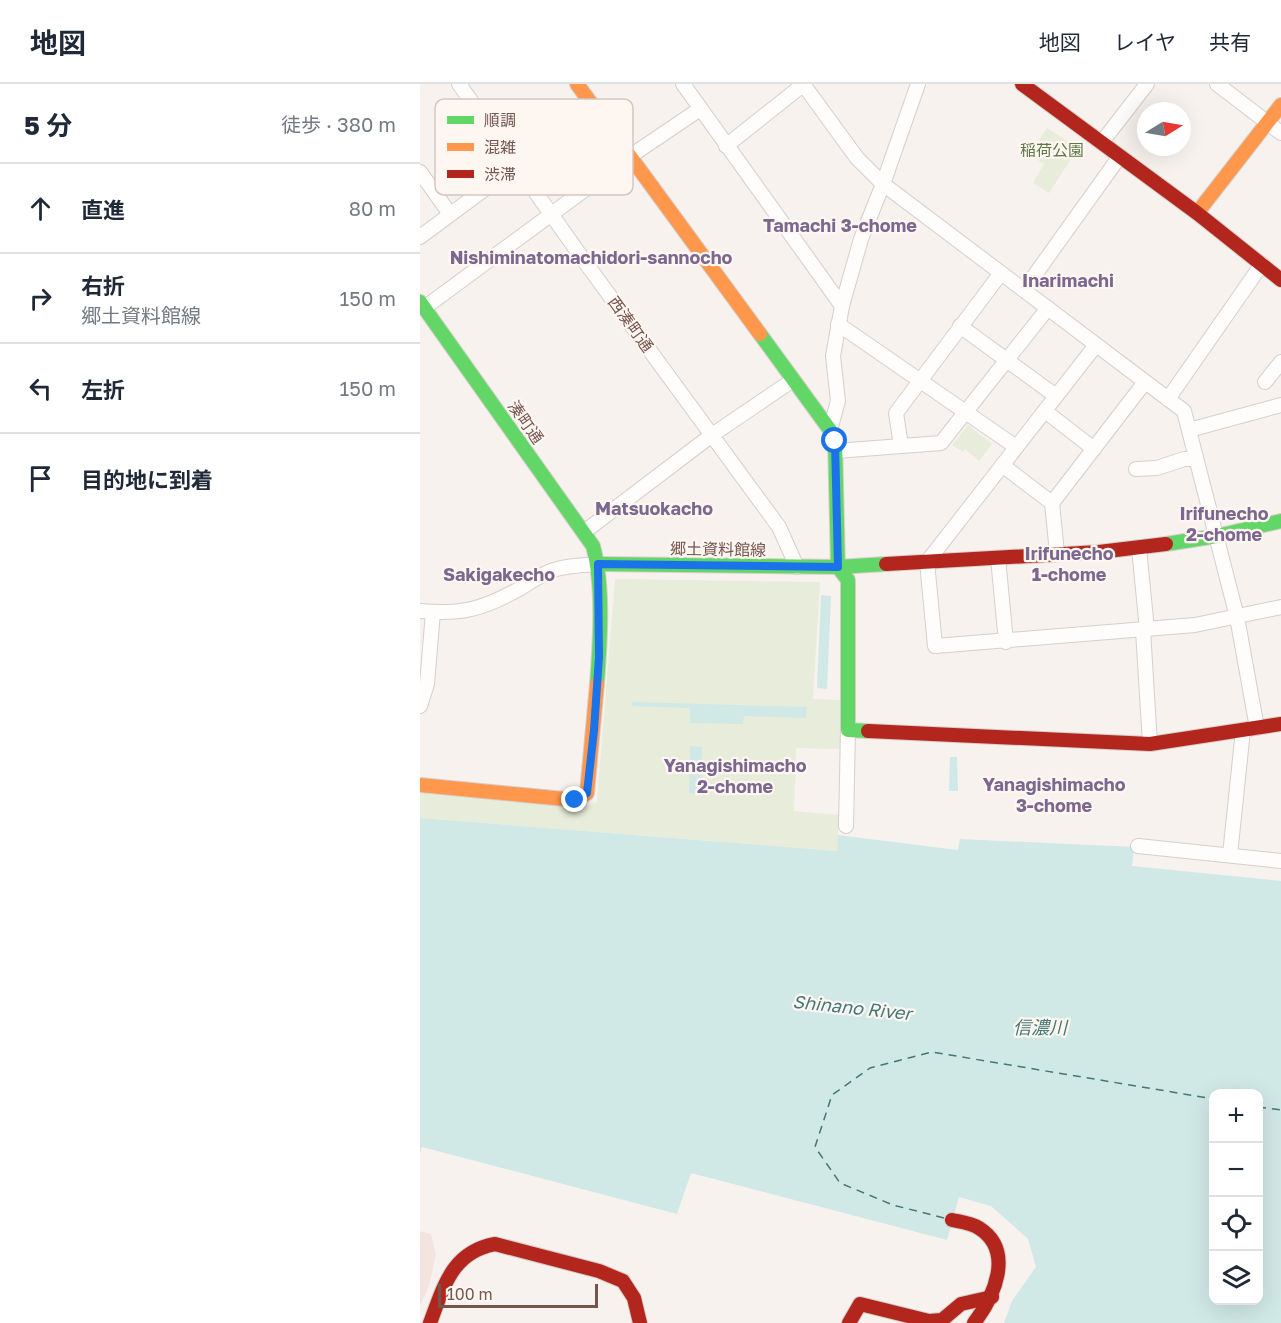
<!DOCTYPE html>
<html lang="ja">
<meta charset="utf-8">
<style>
body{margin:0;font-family:"Golos Text","Noto Sans JP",sans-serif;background:#f6f6f7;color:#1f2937}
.controls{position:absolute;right:18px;bottom:18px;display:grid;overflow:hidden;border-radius:12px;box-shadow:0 6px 24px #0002}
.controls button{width:54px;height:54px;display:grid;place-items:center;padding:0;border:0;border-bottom:2px solid #e0e1e3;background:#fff;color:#1f2937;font:30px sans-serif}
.compass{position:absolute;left:717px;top:18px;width:54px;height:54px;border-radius:50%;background:#fff;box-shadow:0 6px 24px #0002;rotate:79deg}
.scale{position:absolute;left:18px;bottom:15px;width:160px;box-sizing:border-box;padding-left:6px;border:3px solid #74564f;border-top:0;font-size:16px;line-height:21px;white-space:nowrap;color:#74564f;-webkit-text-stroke:4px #fef6f0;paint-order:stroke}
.stop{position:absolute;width:18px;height:18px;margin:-14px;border:4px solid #1a73e8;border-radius:50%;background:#fff}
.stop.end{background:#1a73e8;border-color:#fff;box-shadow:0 2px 6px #0008}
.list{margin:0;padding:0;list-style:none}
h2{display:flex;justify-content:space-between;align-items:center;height:78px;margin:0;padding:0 24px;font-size:26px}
h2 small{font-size:20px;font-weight:400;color:#747a83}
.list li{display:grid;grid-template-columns:39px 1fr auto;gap:18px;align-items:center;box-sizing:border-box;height:90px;padding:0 24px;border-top:2px solid #e0e1e3}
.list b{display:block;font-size:22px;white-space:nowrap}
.list p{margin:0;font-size:20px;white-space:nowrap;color:#747a83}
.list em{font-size:20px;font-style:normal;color:#747a83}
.icon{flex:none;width:33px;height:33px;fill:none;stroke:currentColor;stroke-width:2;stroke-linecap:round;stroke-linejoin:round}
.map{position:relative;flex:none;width:861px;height:1239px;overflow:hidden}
header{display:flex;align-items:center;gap:36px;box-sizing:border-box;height:84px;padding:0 30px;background:#fff;border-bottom:2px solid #e0e1e3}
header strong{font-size:28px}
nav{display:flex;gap:33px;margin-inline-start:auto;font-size:21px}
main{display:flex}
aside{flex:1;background:#fff}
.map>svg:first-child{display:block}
</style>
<header>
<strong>地図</strong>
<nav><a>地図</a><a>レイヤ</a><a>共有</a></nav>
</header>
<main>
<aside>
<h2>5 分<small>徒歩 · 380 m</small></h2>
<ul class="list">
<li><svg class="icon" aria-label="ahead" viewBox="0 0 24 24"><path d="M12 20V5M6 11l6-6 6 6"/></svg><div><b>直進</b></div><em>80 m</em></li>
<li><svg class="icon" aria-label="right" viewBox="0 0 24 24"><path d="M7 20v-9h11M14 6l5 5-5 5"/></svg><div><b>右折</b><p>郷土資料館線</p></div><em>150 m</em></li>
<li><svg class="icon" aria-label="left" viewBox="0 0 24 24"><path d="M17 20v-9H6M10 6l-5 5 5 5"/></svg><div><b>左折</b></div><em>150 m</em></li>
<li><svg class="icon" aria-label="arrive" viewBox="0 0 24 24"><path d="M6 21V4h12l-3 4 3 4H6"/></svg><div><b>目的地に到着</b></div></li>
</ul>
</aside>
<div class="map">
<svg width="861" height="1239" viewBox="0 0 861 1239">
<rect width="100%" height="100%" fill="#f7f2ee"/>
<polygon fill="#f4e4e0" points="0,1147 11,1150 16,1170 9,1202 0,1222"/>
<g fill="#e8ecda">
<polygon points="627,44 658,64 629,109 613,99 624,80 610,71"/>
<polygon points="548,341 572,360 559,377 545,365 543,368 532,361"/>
<polygon points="195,495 400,498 393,615 420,616 420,665 376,664 374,727 419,731 417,767 0,734 0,709 164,723 177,718"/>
</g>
<g fill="#d0e8e6" fill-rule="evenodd">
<polygon points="401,511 411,512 407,605 397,604"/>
<polygon points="212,618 387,623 386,634 324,632 323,640 270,639 270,624 212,622"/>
<polygon points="270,662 282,663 281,710 269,709"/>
<polygon points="530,673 537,673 538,707 529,707"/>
<path d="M0,734L417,767L418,751L538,766L540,755L714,763L712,782L861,797V1239H584L592,1217L616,1183L608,1155L571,1122L539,1113L527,1156L271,1089L257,1130L2,1063L0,1069ZM794,1010H838V1216H794Z"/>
</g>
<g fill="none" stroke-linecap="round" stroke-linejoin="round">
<g stroke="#477" stroke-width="1.5" stroke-dasharray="8 6" stroke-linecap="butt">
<polyline points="838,1023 861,1026"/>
<polyline points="524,1134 473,1121 420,1099 395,1063 412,1011 450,984 512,968 794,1015"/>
</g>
<defs>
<g id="street">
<polyline points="39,0 165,178 359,443 377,483"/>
<polyline points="263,0 422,222"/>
<polyline points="383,0 437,74 463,100 764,327 817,533 837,644"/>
<polyline points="797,0 861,49"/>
<polyline points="682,58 727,0"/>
<polyline points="306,62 384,0"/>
<polyline points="0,88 30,130"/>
<polyline points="0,153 174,24"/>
<polyline points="604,206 700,72"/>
<polyline points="4,224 209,73 280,25"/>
<polyline points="418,240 596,363"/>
<polyline points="540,242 636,312"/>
<polyline points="676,261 507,478 515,562 775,541 861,523"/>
<polyline points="845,298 861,278"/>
<polyline points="748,315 842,180"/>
<polyline points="625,327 674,365"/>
<polyline points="410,346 418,317 413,272 422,222 441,155 463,100 498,0"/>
<polyline points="769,346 861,321"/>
<polyline points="481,362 476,329 581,189"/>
<polyline points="416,367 521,359 628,224"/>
<polyline points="582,381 632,419"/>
<polyline points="716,385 737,384 764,375 775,375"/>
<polyline points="164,448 292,351 373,296"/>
<polyline points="719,464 727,546"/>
<polyline points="637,469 632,419 725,298"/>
<polyline points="578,474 586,558"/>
<path d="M0,527C41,531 63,525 99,505C112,497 126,487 141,484C153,481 166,481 178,480"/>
<polyline points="723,546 730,660"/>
<polyline points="0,622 7,600 13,528"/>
<polyline points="426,742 428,646"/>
<polyline points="718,762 861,777"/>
<polyline points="810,771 823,646"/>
</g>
<g id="fast">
<path d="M0,218L173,462C184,502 180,559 177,600"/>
<polyline points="340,250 410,346 415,357 418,483 428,496 428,646 448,647"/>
<polyline points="746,460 797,452 861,437"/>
<polyline points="178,480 418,483 466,480"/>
</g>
<g id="slow">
<polyline points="157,0 340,250"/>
<polyline points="777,129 861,21"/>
<polyline points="0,701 155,716 167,709 177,600"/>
</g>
<g id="jam">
<polyline points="602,0 777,129 861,196"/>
<polyline points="466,480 679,468 746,460"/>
<polyline points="448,647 730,660 861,640"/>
<path d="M532,1136C541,1138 551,1139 559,1144C595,1167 574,1213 554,1239"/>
<path d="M10,1239C24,1202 32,1168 75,1160L179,1187L203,1197L214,1214L220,1239"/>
<polyline points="429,1239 440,1220 509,1237 522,1236 541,1220 572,1213"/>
</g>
</defs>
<use href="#street" stroke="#d6cfcc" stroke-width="16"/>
<use href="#fast" stroke="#d7ceca" stroke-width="16"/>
<use href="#slow" stroke="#d7ceca" stroke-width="16"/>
<use href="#jam" stroke="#d7ceca" stroke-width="16"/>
<use href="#street" stroke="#fefdfc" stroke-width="14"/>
<use href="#fast" stroke="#63d668" stroke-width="14"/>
<use href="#slow" stroke="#ff974d" stroke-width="14"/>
<use href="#jam" stroke="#b3261e" stroke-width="14"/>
</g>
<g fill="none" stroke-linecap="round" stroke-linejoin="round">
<polyline stroke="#1a73e8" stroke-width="8" points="155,716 167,709 174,646 179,573 178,480 418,483 415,357"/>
</g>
<g text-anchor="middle" stroke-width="4.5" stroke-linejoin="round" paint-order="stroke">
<g font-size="16" fill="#5e7848" stroke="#fef6f0">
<text x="632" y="72">稲荷公園</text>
</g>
<g font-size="16" fill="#74564f" stroke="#fef6f0">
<text transform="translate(211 240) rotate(54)" y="6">西湊町通</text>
<text transform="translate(106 338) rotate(55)" y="6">湊町通</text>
<text transform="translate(298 465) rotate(1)" y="6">郷土資料館線</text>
</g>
<g font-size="18" font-weight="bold" fill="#7b678f" stroke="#fef6f0">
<text x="420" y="148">Tamachi 3-chome</text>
<text x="171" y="180">Nishiminatomachidori-sannocho</text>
<text x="648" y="203">Inarimachi</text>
<text x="234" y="431">Matsuokacho</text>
<text x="804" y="436">Irifunecho<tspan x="804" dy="21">2-chome</tspan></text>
<text x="649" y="476">Irifunecho<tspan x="649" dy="21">1-chome</tspan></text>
<text x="79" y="497">Sakigakecho</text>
<text x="315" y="688">Yanagishimacho<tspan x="315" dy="21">2-chome</tspan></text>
<text x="634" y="707">Yanagishimacho<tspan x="634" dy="21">3-chome</tspan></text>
</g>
<g font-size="18" font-style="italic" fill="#477" stroke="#fef6f0">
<text transform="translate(432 924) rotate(6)" y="6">Shinano River</text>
<text x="620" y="950">信濃川</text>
</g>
</g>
<rect x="15" y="15" width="198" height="96" rx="9" fill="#fef6f0" stroke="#d5c6c0" stroke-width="1.5"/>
<rect x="27" y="32" width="27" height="8" fill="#63d668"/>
<rect x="27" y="59" width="27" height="8" fill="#ff974d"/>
<rect x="27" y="86" width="27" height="8" fill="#b3261e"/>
<g font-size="16" fill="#74564f">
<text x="64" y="42">順調</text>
<text x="64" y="69">混雑</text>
<text x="64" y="96">渋滞</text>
</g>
</svg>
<div class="controls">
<button>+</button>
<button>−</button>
<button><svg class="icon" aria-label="locate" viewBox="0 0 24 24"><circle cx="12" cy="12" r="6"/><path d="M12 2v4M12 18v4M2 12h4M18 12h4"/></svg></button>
<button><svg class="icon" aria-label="layers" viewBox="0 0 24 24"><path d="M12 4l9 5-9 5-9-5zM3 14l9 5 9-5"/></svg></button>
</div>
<svg class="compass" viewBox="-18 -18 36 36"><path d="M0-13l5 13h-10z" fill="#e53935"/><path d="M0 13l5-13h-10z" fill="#747a83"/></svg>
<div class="scale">100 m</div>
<div class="stop" style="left:415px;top:357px"></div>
<div class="stop end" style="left:155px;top:716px"></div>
</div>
</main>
